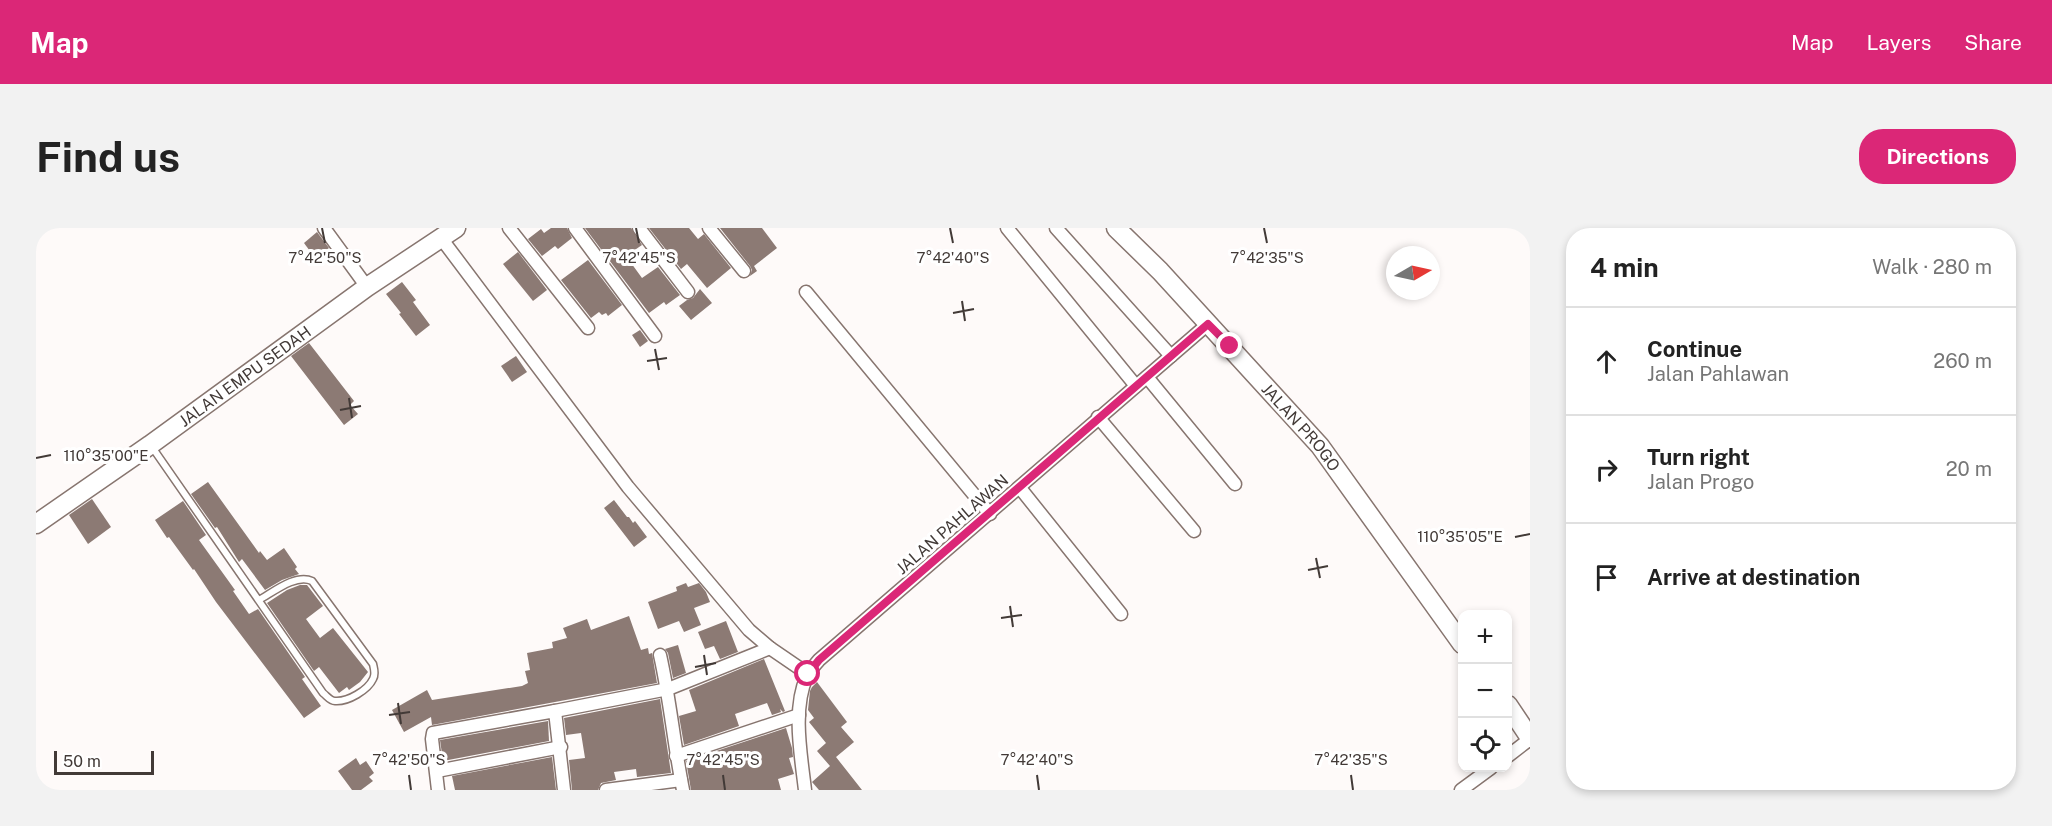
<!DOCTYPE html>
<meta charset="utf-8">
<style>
body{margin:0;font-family:"Public Sans",sans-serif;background:#f2f2f2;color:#222}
.controls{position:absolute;right:18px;bottom:18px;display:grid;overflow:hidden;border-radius:12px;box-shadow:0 3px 9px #0003}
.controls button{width:54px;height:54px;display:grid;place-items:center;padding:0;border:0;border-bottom:2px solid #e0e0e0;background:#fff;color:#222;font:30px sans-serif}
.compass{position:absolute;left:1350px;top:18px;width:54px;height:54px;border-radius:50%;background:#fff;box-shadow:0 3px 9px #0003;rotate:81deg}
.scale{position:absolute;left:18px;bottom:15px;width:100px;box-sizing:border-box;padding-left:6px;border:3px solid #423a37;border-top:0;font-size:16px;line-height:21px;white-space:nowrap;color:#423a37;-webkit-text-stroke:4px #fff;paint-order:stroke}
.stop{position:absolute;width:18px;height:18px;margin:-14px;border:4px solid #db2777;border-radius:50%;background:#fff}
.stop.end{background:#db2777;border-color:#fff;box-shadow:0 2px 6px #0008}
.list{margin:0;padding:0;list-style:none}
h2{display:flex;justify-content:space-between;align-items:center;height:78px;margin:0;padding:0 24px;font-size:26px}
h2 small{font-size:20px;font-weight:400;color:#767676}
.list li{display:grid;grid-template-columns:39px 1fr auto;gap:18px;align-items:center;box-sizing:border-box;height:108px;padding:0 24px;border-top:2px solid #e0e0e0}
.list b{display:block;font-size:22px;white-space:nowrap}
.list p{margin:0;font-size:20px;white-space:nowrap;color:#767676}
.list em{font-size:20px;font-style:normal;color:#767676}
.icon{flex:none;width:33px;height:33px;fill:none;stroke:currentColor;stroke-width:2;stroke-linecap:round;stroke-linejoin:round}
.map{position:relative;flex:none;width:1494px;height:562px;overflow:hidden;border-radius:24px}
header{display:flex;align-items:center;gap:36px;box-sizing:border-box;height:84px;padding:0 30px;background:#db2777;color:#fff}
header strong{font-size:28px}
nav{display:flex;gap:33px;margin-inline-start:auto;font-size:21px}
.intro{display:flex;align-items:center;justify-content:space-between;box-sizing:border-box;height:144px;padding:0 36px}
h1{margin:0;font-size:42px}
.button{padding:15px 27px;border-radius:24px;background:#db2777;color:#fff;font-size:21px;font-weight:700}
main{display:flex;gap:36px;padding:0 36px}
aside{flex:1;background:#fff;border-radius:24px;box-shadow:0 3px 9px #0003}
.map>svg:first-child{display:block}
</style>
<header>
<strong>Map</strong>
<nav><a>Map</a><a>Layers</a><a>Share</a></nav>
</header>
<div class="intro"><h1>Find us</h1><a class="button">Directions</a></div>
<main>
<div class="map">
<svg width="1494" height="562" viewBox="0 0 1494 562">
<rect width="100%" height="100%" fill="#fefaf9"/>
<g fill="#8c7a74">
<polygon points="515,0 531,0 536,10 522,21 519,18 506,28 492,11 505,1 508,5"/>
<polygon points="549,0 595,0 606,17 590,28 606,50 622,39 644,67 630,77 628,74 613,85"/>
<polygon points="613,0 653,0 662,11 668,6 695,40 671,60 651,36 645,41"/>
<polygon points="684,0 726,0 741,20 718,38 721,43 714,48 716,42 714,38"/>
<polygon points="281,4 293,20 279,30 268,15"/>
<polygon points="482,24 511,62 497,73 467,36"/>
<polygon points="552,32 586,77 572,88 570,85 566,87 563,84 555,90 525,52"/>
<polygon points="366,54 380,72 377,74 394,97 380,108 363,86 365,85 350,66"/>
<polygon points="664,61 676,75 655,92 643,78 651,72 657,70"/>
<polygon points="604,102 612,113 604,119 596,107"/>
<polygon points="273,115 318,173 314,177 322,186 308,197 255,128"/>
<polygon points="480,128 491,144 476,154 465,138"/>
<polygon points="172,254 223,325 224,323 231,332 248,320 261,339 259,341 263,346 246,352 229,362 206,331 203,334 181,299 179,300 155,266"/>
<polygon points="56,271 75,299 52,316 33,287"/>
<polygon points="578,272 591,289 593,289 597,295 599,293 611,309 598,319 568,280"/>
<polygon points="147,273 170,307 163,312 199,362 197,363 213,386 222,381 269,449 266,451 285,478 268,490 180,374 158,341 157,342 133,309 131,310 119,292"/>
<polygon points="650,355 652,359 663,355 670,364 674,374 658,380 665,397 648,404 643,393 622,401 612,374 641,363 640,359"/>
<polygon points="264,357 271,357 287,378 270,391 284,410 297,400 332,444 324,454 313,462 311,459 303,465 283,439 278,443 231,375 251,362"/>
<polygon points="593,388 605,422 612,420 613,426 616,425 621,455 396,497 395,489 368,504 356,482 391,462 396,472 486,458 492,455 489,443 494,442 491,425 517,420 516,414 531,410 527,400 551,391 555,402"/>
<polygon points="690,393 702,424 712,420 684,431 678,418 669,421 662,404"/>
<polygon points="642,417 650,445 637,450 632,425 629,421"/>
<polygon points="728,431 749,483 747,484 744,481 745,484 736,487 731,475 699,486 703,498 648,517 643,488 660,483 653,462"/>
<polygon points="781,454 811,494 805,499 818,514 800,529 826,562 783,562 776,554 794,538 781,523 790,515 773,494 778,490 772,482 774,463 776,459"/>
<polygon points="624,471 635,545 601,549 600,541 578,544 580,552 565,555 562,562 536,562 533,532 549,530 545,505 530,507 528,490"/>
<polygon points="512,493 513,513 407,533 404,512"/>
<polygon points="750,500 756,520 757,529 753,530 758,546 742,551 745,562 655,562 650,533"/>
<polygon points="516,529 520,562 419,562 416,548"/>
<polygon points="320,530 324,537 330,533 338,545 333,549 337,553 325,562 316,562 302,543"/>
</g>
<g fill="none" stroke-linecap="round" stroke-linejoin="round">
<defs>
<path id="lane" d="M116,219L287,465C291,468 294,473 299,473C312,474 332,462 337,451C340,446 338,441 337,436L276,353C260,345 236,365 223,372"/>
<g id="street">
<polyline points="288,0 331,59"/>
<polyline points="473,0 552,100"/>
<polyline points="539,0 619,108"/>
<polyline points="603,0 652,64"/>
<polyline points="673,0 708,43"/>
<polyline points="971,0 1100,158"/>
<polyline points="1020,0 1135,128"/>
<polyline points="405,10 592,259 713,402 734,420 772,446"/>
<polyline points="770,64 954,286"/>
<polyline points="1111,149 1199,256"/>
<polyline points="1062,189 1158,303"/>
<polyline points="984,260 1085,386"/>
<path d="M624,427C634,471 638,517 647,562"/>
<polyline points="519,483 632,461 734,420"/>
<polyline points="640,528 763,487"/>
<polyline points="1472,528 1494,511"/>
<polyline points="401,543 525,519"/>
<polyline points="402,562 396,511 397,505 519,483 528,562"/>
<polyline points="570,562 645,552"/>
<path d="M769,562C765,527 756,481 771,448C774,442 779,437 783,432C913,321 1042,208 1172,96"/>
<polyline points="1425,562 1455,540"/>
</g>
<g id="secondary">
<path id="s1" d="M1080,0L1124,43L1284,218L1426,416"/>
<path id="s2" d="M0,296L114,217L331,59L420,0"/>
<polyline points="1472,477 1494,510"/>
</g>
</defs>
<use href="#lane" stroke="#87756f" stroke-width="9"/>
<use href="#street" stroke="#87756f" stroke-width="15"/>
<use href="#secondary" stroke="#87756f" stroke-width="21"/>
<use href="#lane" stroke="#fff" stroke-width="6"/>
<use href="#street" stroke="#fff" stroke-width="12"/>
<use href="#secondary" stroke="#fff" stroke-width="18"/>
</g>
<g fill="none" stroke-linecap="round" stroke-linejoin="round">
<path stroke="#db2777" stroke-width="8" d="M772,446L783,432C913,321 1042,208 1172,96L1194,118"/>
</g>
<path fill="none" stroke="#423a37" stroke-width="2" d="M286,0L289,15M600,0L603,15M914,0L917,15M1228,0L1231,15M926,73L929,93M917,85L938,81M619,121L623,142M611,133L631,130M313,170L316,190M304,182L325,178M0,230L15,227M1479,309L1494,306M1280,330L1284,350M1272,342L1292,338M974,378L977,399M965,390L986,387M668,427L671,447M659,439L680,435M362,475L365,496M353,487L374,484M373,547L375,562M687,547L689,562M1001,547L1003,562M1315,547L1317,562"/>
<g text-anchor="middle" stroke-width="6" stroke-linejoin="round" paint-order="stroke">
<g font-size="16" fill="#423a37" stroke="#fff">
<text dy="6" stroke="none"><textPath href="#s2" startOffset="256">JALAN EMPU SEDAH</textPath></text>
<text dy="6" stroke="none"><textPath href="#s1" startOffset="272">JALAN PROGO</textPath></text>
<text transform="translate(916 296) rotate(-41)" y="6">JALAN PAHLAWAN</text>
</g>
</g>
<g font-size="15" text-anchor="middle" fill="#423a37" stroke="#fff" stroke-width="6" stroke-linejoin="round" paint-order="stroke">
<text x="917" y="35">7°42'40"S</text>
<text x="1231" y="35">7°42'35"S</text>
<text x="289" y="35">7°42'50"S</text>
<text x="603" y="35">7°42'45"S</text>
<text x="70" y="233">110°35'00"E</text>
<text x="1424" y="314">110°35'05"E</text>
<text x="373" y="537">7°42'50"S</text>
<text x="687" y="537">7°42'45"S</text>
<text x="1001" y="537">7°42'40"S</text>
<text x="1315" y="537">7°42'35"S</text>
</g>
</svg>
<div class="controls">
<button>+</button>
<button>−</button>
<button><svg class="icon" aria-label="locate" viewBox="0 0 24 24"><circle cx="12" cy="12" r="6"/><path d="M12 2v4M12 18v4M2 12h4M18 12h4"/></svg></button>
</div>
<svg class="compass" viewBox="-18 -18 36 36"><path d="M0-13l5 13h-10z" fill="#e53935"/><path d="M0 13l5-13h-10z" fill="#767676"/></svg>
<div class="scale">50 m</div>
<div class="stop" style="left:772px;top:446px"></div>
<div class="stop end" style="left:1194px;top:118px"></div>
</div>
<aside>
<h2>4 min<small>Walk · 280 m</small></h2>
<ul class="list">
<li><svg class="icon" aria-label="ahead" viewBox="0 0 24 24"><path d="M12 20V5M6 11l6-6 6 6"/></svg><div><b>Continue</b><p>Jalan Pahlawan</p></div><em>260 m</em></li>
<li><svg class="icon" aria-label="right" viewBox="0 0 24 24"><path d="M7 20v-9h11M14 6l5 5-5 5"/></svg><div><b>Turn right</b><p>Jalan Progo</p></div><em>20 m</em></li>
<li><svg class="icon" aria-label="arrive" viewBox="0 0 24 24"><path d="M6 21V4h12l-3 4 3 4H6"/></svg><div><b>Arrive at destination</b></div></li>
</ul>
</aside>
</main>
